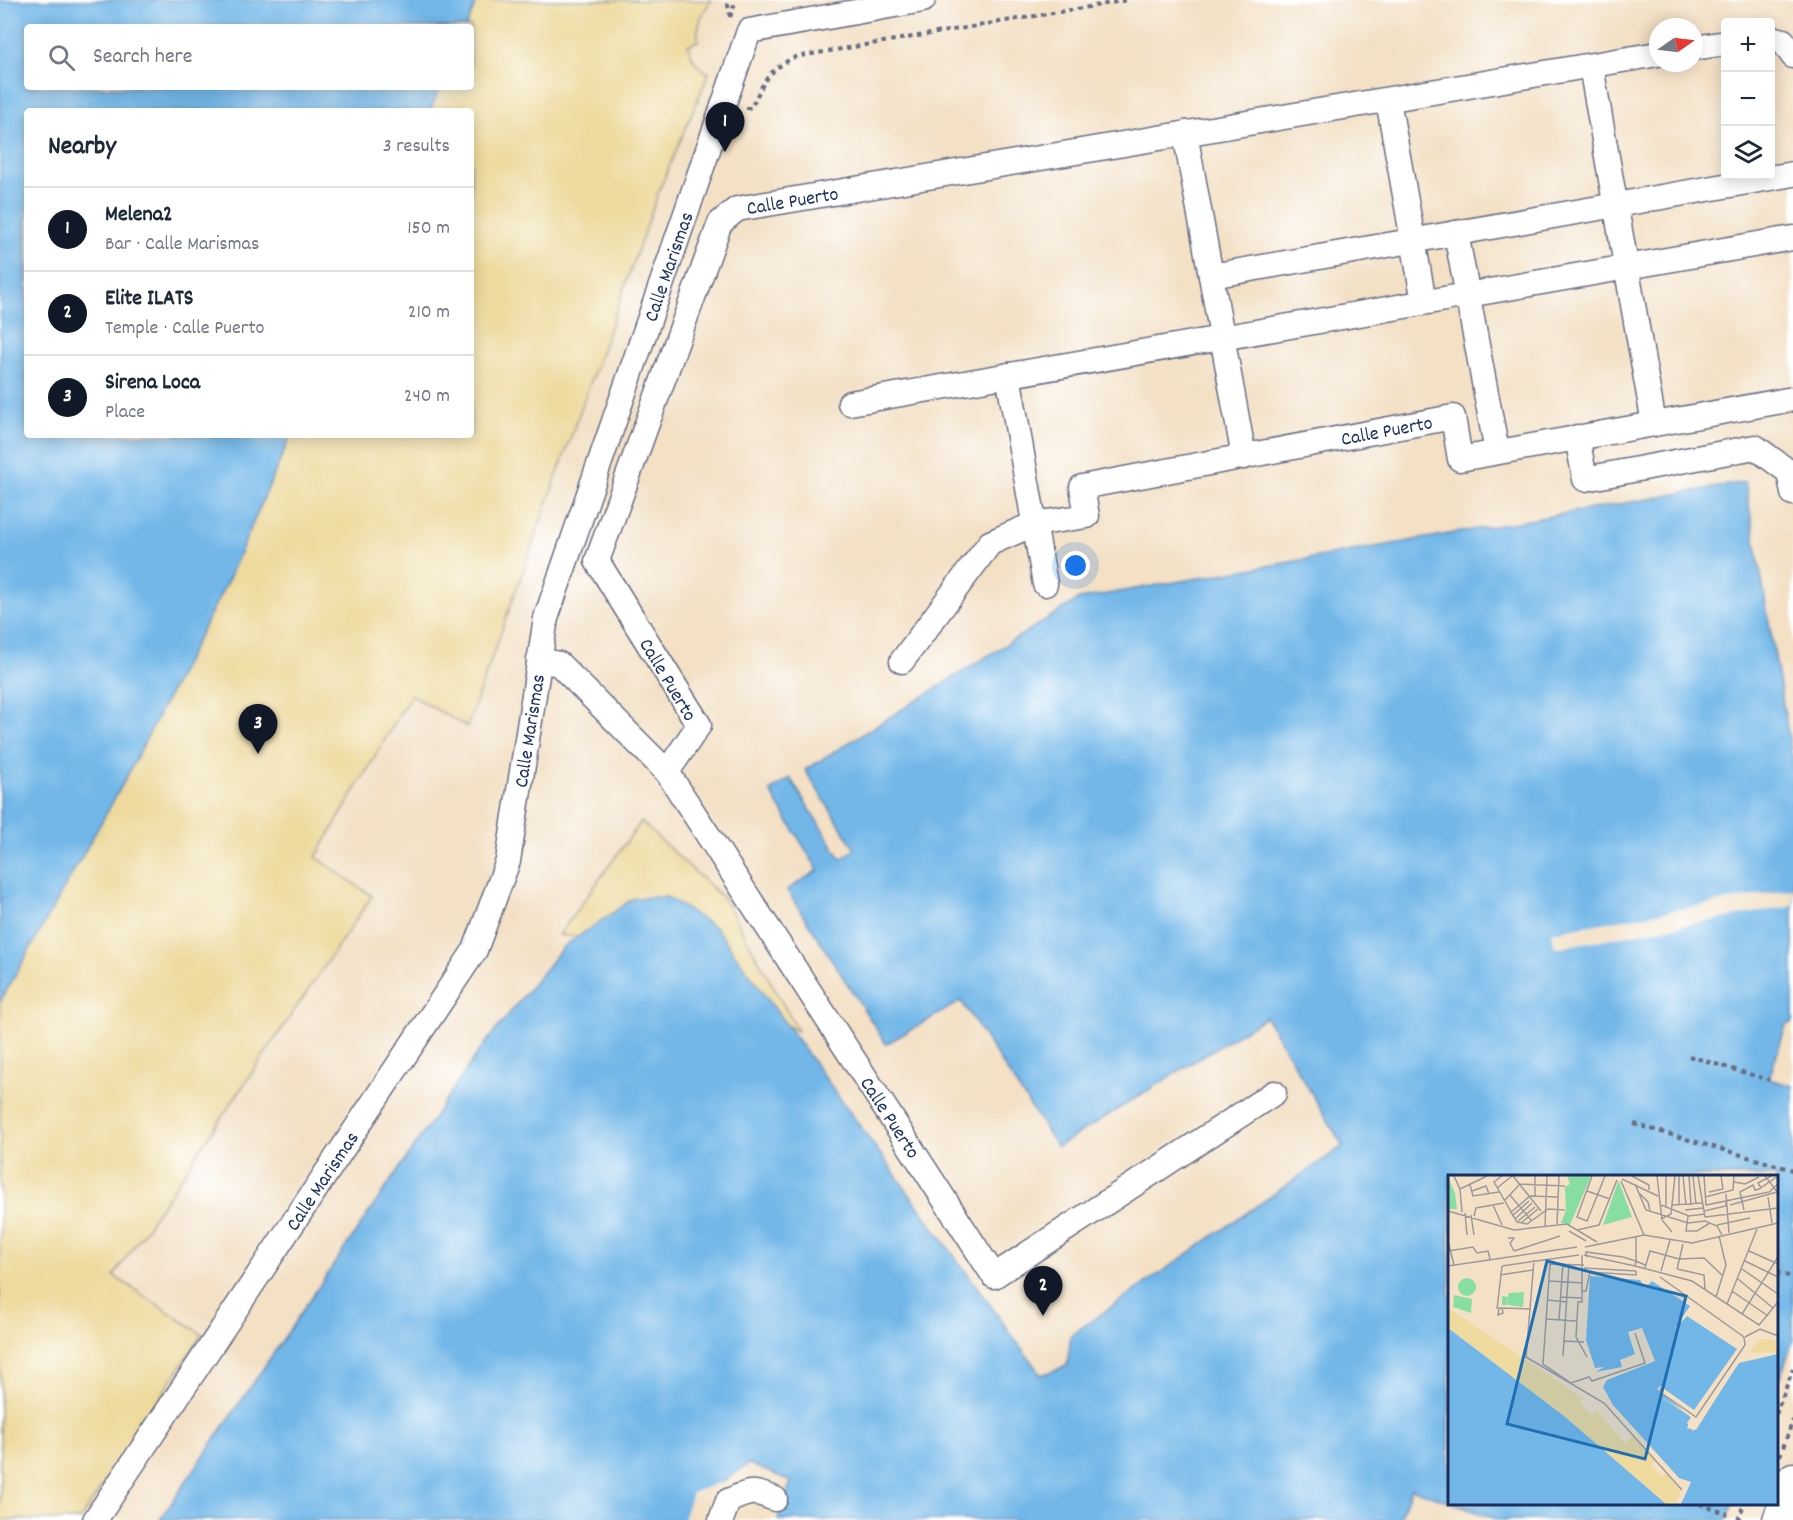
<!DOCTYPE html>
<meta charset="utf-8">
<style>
body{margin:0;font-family:Dekko,sans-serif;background:#f2f2f3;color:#1f2937}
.controls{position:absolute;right:18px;top:18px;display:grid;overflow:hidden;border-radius:6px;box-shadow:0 3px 15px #0003}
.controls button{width:54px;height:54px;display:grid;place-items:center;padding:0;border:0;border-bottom:2px solid #e0e1e3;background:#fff;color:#1f2937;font:30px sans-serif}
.compass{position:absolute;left:1649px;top:18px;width:54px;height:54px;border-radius:50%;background:#fff;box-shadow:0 3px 15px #0003;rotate:76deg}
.you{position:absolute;left:1076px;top:566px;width:21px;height:21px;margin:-15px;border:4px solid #fff;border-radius:50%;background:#1a73e8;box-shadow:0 0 0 9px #1a73e833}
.badge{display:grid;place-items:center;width:39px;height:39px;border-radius:50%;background:#111827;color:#fff;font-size:20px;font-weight:700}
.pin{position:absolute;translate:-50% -50px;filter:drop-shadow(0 2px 3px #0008)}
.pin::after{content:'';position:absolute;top:32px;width:21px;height:18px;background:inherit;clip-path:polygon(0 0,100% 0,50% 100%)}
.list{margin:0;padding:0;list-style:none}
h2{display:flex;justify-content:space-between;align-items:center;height:78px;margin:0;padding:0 24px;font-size:26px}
h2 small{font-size:20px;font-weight:400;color:#747a83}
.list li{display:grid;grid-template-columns:39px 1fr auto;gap:18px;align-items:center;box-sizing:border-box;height:84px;padding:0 24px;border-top:2px solid #e0e1e3}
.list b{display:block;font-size:22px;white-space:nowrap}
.list p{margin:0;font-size:20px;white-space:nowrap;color:#747a83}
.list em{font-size:20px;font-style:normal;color:#747a83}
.icon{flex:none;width:33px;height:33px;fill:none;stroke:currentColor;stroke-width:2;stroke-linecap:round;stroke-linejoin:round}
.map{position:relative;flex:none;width:1793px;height:1520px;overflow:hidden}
.search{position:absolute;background:#fff;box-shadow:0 3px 15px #0003;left:24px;top:24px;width:450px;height:66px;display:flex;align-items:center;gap:15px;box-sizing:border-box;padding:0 21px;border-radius:6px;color:#747a83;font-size:22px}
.panel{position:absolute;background:#fff;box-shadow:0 3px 15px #0003;left:24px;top:108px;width:450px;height:330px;border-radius:6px}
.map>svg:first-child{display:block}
</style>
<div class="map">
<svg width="1793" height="1520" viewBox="0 0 1793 1520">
<rect width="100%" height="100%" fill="#fff"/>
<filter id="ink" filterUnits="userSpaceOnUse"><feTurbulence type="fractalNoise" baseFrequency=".0167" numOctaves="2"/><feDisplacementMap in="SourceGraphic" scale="12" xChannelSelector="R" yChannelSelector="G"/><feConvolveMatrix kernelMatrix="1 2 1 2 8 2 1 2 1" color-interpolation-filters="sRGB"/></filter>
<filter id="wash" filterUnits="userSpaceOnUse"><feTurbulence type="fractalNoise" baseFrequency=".008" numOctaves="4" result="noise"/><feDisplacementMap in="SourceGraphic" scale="24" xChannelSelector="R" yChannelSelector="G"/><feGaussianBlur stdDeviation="1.35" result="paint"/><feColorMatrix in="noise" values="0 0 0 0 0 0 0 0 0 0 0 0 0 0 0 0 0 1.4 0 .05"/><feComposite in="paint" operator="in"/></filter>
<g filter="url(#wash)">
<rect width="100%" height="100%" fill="#f3e0c5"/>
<g fill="#eeda9e" stroke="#84847e" stroke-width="1.5">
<path d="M477,0H712C702,12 696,25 698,41L688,45C692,58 696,67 709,73L659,191L467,727L411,695L316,857L372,896L114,1276L202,1334L80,1520H0V1002L125,780L230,576L291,435H471V111H430L440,87H471V27H466Z"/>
<polygon points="641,822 725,900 798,1031 612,940 559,935"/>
</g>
<g fill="#72b7e8" stroke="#4673a3" stroke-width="1.5">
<polygon points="0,0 477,0 466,27 27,27 27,87 440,87 430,111 27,111 27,435 291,435 230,576 125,780 0,1002"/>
<polygon points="1745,482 1793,762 1793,1022 1786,1025 1769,1079 1793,1086 1793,1341 1777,1386 1776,1176 1450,1176 1449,1502 1411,1488 1400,1519 1402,1520 778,1520 791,1481 749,1464 704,1494 694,1520 160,1520 479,1051 563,947 634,898 667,897 716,928 1041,1375 1067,1366 1071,1335 1343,1146 1266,1017 1057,1147 961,1001 886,1044 787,890 818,870 770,791 790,778 841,859 855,849 805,770 1079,599"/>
<polygon points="1453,1504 1733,1504 1726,1520 1499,1520"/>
</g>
<g fill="#f3e0c5">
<polygon points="1793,889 1793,906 1555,948 1552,932"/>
<polygon points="721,1482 720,1487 706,1496 697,1520 683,1520 692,1493"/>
</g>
</g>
<g filter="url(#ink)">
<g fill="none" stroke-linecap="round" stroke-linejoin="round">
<defs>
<g id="minor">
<polyline points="1770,38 1783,41 1793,56"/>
<polyline points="1694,48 1726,43"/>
<polyline points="1591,66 1654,424"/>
<polyline points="1388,100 1424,302"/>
<polyline points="1185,133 1244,457"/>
<polyline points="1456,233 1497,452"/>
<polyline points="1211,276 1793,174"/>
<polyline points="1008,375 1045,584"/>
<polyline points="850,403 1793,238"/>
<polyline points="1577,437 1585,479 1755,447 1789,472 1793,493"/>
<polyline points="539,660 559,664 667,772"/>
<path id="s1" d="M902,661L990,543L1034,524L1087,516L1082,487L1453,417L1460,459L1793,399"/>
<path id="s2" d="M1274,1093L994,1276L667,772L699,725L597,561L720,223L737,209L1658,54"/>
<path id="s3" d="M95,1520L475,950L508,861L546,618L749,31L923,0"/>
<path d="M721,1520L728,1501C751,1491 752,1490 775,1499"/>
</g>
<polyline id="tertiary" points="1778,1520 1793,1478"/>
</defs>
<use href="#minor" stroke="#676d82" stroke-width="27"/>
<use href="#tertiary" stroke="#676d82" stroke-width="33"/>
<g stroke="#676d82" stroke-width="4" stroke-dasharray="4.5 4.5" stroke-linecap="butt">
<polyline points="730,17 728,5 730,0"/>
<polyline points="730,17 736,0"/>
<path d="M746,108H751C765,80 766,72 795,57L1129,0"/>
<polyline points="1689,1056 1769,1080"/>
<polyline points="1634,1124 1793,1170"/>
<polyline points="1776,1273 1793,1277"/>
<polyline points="1776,1414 1793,1369"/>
<polyline points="1780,1456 1793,1420"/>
<polyline points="1700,1504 1728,1514"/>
<polyline points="1738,1520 1744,1504"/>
</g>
<use href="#minor" stroke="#fff" stroke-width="24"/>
<use href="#tertiary" stroke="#fff" stroke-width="30"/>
</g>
</g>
<g text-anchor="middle" stroke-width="4.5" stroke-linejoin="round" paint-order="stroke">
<g font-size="20" fill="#1b2f5e" stroke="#fff">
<text dy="7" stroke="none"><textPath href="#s2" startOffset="1623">Calle Puerto</textPath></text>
<text dy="7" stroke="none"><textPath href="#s3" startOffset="1398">Calle Marismas</textPath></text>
<text dy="7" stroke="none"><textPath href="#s1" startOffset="588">Calle Puerto</textPath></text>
<text transform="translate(669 679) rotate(59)" y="7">Calle Puerto</text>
<text dy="7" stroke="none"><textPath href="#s3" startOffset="912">Calle Marismas</textPath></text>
<text transform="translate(891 1117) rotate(57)" y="7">Calle Puerto</text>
<text dy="7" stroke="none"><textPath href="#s3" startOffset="408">Calle Marismas</textPath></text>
</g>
</g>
<g transform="translate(1448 1175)">
<rect width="330" height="330" fill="#f3e0c5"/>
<path d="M119,1H143L122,50L113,48L118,35L117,12L122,9ZM0,3L7,18L9,34H0ZM171,7L184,42L155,50L170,7ZM10 112a9 9 0 1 1 18 0a9 9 0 1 1-18 0ZM76,117L75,132L60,130V123L59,130H54V121L60,122L61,118ZM6,120L24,124L23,138L5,132Z" fill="#88dea2"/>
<path d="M0,133L135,223L132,228L144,240L149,236L177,268L185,261L207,285L203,290L214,302L218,298L233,316L228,327L218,329L116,241L0,153ZM313,164L330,166V177L301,178Z" fill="#eeda9e"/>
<path d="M142,101L192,105L197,113L204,106L242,131L226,155L239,141L289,174L246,235L212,211L209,214L243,242L239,248L245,256L291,188L330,179V329H233L243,307L231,303L165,230L155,212L159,205L207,186L194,153L180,157L187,179L172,185L174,192L148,197L156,192L147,193L138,165ZM0,153L116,241L218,329H0Z" fill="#72b7e8"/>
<path d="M295,181L248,255L239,253L243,242L210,220L246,242L242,250L246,252Z" fill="#f3e0c5"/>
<path fill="none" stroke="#9d999c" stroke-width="1.5" d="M6,1L12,14L14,37M54,1L46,7L69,47L79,49L100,34L117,35M65,1L93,36M144,1L129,42L139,46L157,1M184,1L201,10V15M209,1L214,45L224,57M231,1V30M235,1L238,30M241,1L243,30M245,1L248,29M250,1L257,42M256,1L258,30L321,17L330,9M317,1L330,18M174,4L210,21M173,6L196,60M286,7L297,9L311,2M187,9L198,35L240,48L257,46L269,51L274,60M22,10L25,21L51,17M49,13L64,1M313,13L310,8L323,1M12,14L39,1M24,16L38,11L41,19M139,16L162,24M190,17L200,27L202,36M261,17L275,14L273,1M278,19L281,58M62,20L83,45M87,21V1M257,22L285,15L286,1M320,22L324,48M56,26L72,9L117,11M45,30L54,50M213,30L241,41L257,39M224,30L254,28M282,30L329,17M218,31V1M237,35L255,33M296,35L292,17L305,10L307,15L311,14L330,1M0,36L66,55L119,49L149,67M256,36L278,31V27M17,38L19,60M62,38L82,21L110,22M23,40L26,60M26,41L28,33L56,28M64,41L81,26M240,41L238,56H249L262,48M257,42L330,33M67,44L84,28M213,44L223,39L227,1M70,46L87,32M73,48L90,34M109,49L111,1M269,50L302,43M97,51L99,1M129,55L151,50L169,5M121,56L138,66M188,62V86L197,90M60,63H66L62,68L66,76M0,66L6,90M137,72L196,60L244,68L330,48M0,76L25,72L29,78L40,76L42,84M66,76L112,61M301,76L330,89M134,80V127H130L128,162L139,182M136,80L187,91M139,82L138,77L175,82L188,86L187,91M86,85L78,182L156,228L234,315M297,86L330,102M136,90L102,89L95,189L123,208L141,202L144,206L197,188L187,158M0,91L129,72M54,91L131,80M187,91L244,106L311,150L330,127M136,93L188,96M197,93L202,76L231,84L256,83L275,101M229,94L256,100L257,114M229,94L235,69M294,94L330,119M213,96L222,65M52,100L85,95M212,102L296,162M290,104L325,133M101,106L135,108M134,116H138L142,97L188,100V96M284,116L320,141M113,122L134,123M268,122L278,90L271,61M99,125L119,127M279,129L309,54M54,133L55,138L50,140L51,133L82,134M49,134L54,91M294,139L330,82M98,144L128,146M111,145L115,88M297,162L312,154L330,161M116,166L136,167M115,181L121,89M213,213L212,217L248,242L297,170L296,162"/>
<path fill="#1f6fb2" fill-opacity="0.15" stroke="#1f6fb2" stroke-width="3" d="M99,86L238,121L197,284L59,249Z"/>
<rect width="330" height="330" fill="none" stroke="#1b2f5e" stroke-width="3"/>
</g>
</svg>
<div class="controls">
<button>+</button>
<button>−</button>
<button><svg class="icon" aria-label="layers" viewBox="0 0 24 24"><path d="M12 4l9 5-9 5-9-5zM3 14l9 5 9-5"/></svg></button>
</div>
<svg class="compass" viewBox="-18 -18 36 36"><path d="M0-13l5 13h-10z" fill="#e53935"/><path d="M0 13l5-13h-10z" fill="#747a83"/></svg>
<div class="you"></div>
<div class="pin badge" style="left:725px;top:152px">1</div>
<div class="pin badge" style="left:1043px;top:1316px">2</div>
<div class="pin badge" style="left:258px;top:754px">3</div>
<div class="search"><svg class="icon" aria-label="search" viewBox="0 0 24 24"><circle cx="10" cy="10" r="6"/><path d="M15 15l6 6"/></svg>Search here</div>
<section class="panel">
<h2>Nearby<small>3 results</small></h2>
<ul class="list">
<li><span class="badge">1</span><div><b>Melena2</b><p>Bar · Calle Marismas</p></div><em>150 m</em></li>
<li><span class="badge">2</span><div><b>Elite ILATS</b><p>Temple · Calle Puerto</p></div><em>210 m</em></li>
<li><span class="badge">3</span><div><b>Sirena Loca</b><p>Place</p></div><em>240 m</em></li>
</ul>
</section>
</div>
